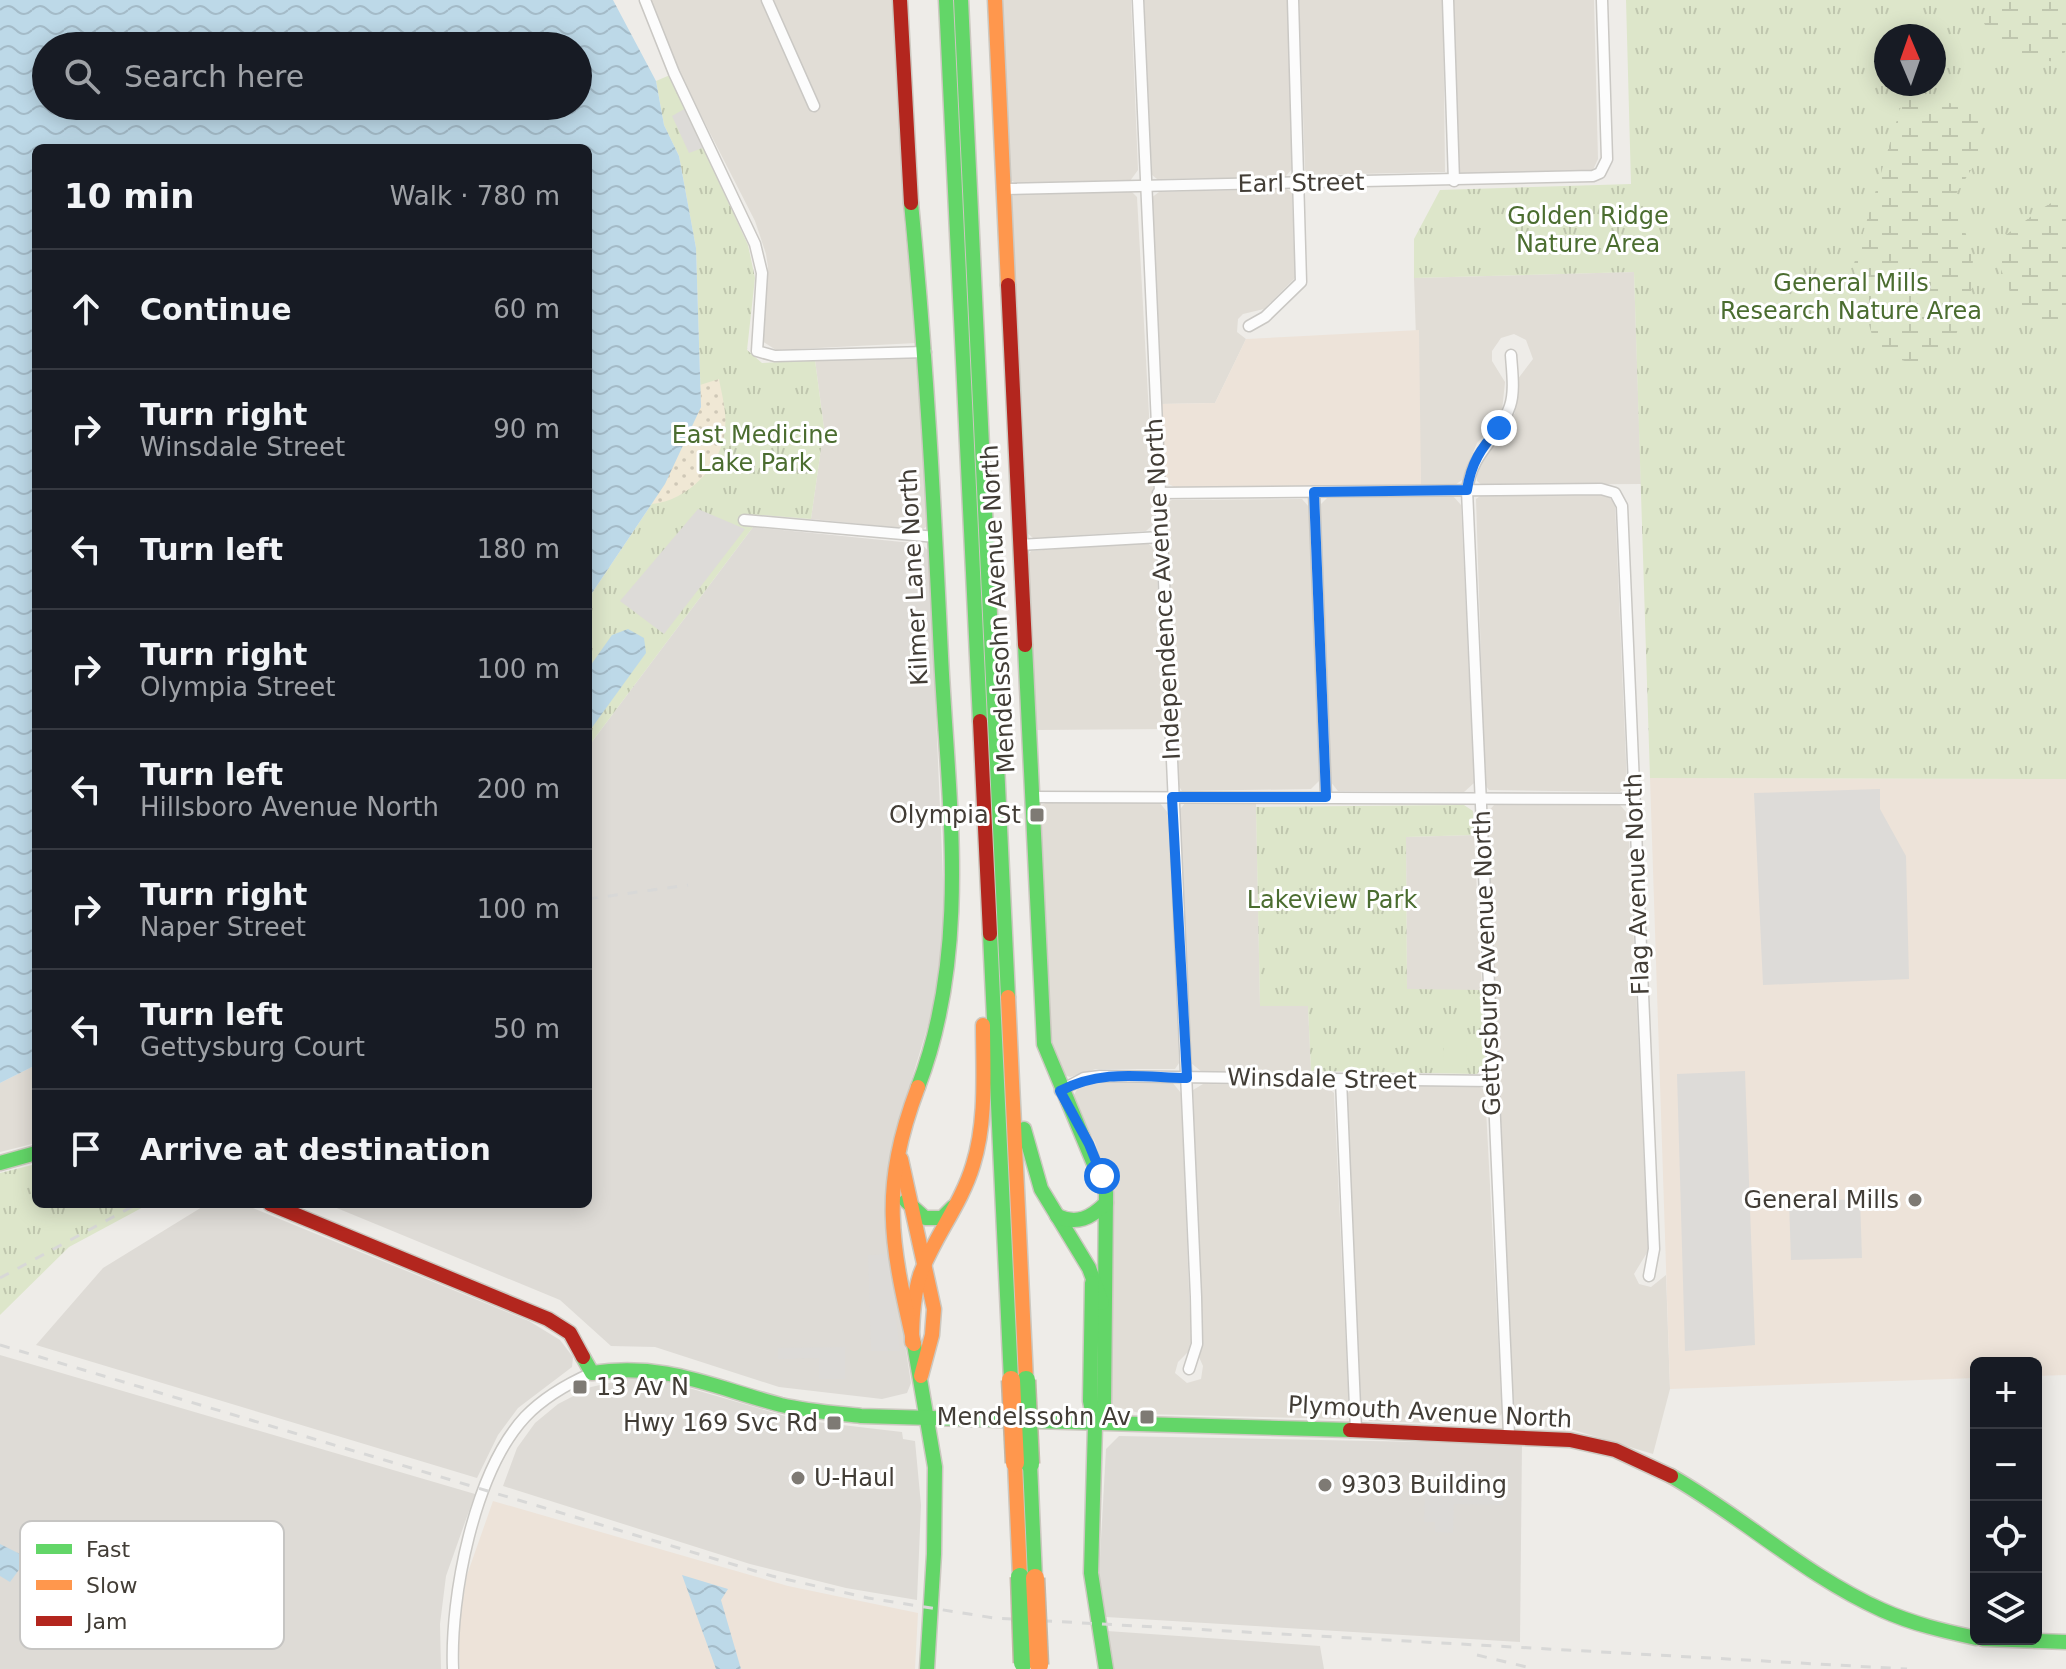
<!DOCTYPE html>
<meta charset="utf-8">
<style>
body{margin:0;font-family:"DejaVu Sans",sans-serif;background:#20242c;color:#f1f3f6}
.controls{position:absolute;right:24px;bottom:24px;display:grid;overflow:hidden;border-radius:12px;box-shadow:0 4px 20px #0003}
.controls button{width:72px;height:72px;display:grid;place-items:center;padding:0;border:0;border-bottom:2px solid #363941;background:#171b24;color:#f1f3f6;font:40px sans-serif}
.compass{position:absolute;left:1874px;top:24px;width:72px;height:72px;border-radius:50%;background:#171b24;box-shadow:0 4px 20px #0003;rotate:358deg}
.stop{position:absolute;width:24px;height:24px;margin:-18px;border:6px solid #1a73e8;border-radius:50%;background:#fff}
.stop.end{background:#1a73e8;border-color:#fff;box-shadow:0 2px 8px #0008}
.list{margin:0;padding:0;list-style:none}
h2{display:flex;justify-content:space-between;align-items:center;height:104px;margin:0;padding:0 32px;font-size:34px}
h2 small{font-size:26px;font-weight:400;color:#9ea1a6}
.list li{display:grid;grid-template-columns:52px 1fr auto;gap:24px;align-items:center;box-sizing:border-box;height:120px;padding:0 32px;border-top:2px solid #363941}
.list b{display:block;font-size:30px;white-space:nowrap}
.list p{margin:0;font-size:26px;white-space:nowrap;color:#9ea1a6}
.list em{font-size:26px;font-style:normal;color:#9ea1a6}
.icon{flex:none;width:44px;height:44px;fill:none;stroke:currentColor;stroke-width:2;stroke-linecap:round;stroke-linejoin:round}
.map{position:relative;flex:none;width:2066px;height:1669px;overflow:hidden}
.search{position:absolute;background:#171b24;box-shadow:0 4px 20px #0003;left:32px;top:32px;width:560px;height:88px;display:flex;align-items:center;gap:20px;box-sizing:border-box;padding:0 28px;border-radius:44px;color:#9ea1a6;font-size:30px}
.panel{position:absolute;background:#171b24;box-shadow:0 4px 20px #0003;left:32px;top:144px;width:560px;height:1064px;border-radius:12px}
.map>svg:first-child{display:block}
</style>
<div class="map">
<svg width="2066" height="1669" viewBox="0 0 2066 1669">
<defs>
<pattern id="grass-tufts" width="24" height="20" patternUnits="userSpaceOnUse" patternTransform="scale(2)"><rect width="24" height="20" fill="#dde6ca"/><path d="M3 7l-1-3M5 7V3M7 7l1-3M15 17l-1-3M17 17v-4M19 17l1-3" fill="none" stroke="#bfc6ae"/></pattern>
<pattern id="wetland-marsh" width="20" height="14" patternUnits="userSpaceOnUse" patternTransform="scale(2)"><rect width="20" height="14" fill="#dde6ca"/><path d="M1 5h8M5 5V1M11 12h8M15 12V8" fill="none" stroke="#bfc6ae"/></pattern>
<pattern id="sand-dots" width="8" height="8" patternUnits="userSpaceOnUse" patternTransform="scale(2)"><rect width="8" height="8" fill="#f0e8d5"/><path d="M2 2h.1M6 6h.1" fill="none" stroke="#cfc8b7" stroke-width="1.8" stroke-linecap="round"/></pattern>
<pattern id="water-waves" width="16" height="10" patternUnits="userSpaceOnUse" patternTransform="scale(2)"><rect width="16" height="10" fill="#bdd9e8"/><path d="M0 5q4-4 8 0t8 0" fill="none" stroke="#a4bbc8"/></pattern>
</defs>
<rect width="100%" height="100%" fill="#eeece8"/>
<g fill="#e1ddd6">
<polygon points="647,0 761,0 806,99 772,0 894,0 904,220 917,343 776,350 762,341 758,329 768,267 766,254 755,221 666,47"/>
<polygon points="1001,0 1131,0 1138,170 1130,181 1016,183 1010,180"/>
<polygon points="1144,0 1287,0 1293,168 1285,177 1157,179 1152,175"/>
<polygon points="1299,0 1443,0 1445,172 1309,175 1305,170"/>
<polygon points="1451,0 1594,0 1598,159 1593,170 1458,174"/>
<polygon points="1286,189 1292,192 1295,278 1264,309 1243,314 1238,319 1237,332 1246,339 1215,403 1160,404 1151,198 1159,192"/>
<polygon points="1132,192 1137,197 1155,523 1146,531 1033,538 1025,531 1010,197 1016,194"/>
<polygon points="1634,272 1641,484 1482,485 1477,481 1476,469 1515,413 1517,380 1533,359 1526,340 1514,334 1501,338 1492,351 1492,361 1505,382 1502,411 1497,423 1477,443 1462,480 1455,485 1421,485 1414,278"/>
<polygon points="913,356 920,364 927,526 922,530 811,519 824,428 815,360"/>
<polygon points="1607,495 1615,504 1627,785 1620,792 1489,790 1485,785 1476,499 1480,496"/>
<polygon points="1453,496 1461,505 1474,783 1464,792 1338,791 1330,781 1319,506 1328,497"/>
<polygon points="1302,499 1309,507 1319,781 1311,789 1182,791 1178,785 1165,503 1172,500"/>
<polygon points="1146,542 1156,550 1164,729 1035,730 1028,556 1031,551"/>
<polygon points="1051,801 1159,802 1168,813 1179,1063 1175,1069 1096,1069 1070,1077 1058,1073 1051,1045 1039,812 1041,805"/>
<polygon points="1185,803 1256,803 1260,1005 1308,1006 1311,1071 1202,1072 1191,1063 1178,812"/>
<polygon points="1494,805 1620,805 1628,814 1648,1251 1634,1274 1639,1284 1651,1287 1666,1275 1670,1389 1653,1454 1567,1428 1524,1426 1514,1418 1487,813"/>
<polygon points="1474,835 1482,990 1407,990 1406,837"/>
<polygon points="36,1065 36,1143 0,1152 0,1083"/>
<polygon points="1097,1081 1172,1082 1181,1093 1191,1340 1190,1350 1178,1362 1175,1373 1187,1383 1201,1379 1203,1366 1199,1357 1202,1335 1193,1090 1203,1084 1325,1085 1334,1093 1349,1410 1342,1419 1143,1414 1113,1406 1109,1398 1103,1170 1095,1142 1071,1100 1079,1086"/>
<polygon points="1356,1084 1480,1087 1485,1090 1502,1413 1494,1425 1369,1421 1360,1412 1347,1094"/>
</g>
<g fill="#ede3d9">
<polygon points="1419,330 1421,485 1174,487 1164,481 1160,404 1215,403 1246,339"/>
<polygon points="1650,778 2066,779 2066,1375 2036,1376 2036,1363 1976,1363 1976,1378 1670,1389"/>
<polygon points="493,1501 788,1586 918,1613 915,1669 460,1669 458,1627 467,1575"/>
</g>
<g fill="#dedbd6">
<polygon points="753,527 922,544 929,552 945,925 936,999 896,1131 887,1225 911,1383 907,1393 882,1399 779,1387 655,1347 611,1346 560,1300 327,1204 588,1204 588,747"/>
<polygon points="207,1204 243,1204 529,1321 560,1340 573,1357 572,1367 518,1408 498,1435 477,1478 36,1345 103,1268"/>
<polygon points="0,1355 475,1494 446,1576 440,1624 441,1669 0,1669"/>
<polygon points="627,1379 658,1379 799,1420 902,1432 903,1439 915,1441 921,1505 917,1600 846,1588 750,1564 503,1486 517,1448 535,1423 558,1404 591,1387"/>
<polygon points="1119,1436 1522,1444 1520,1642 1106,1617 1099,1575 1106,1449"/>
<polygon points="1107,1631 1320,1646 1324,1669 1113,1669"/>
</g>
<g fill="url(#grass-tufts)" fill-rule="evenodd">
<path d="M1626,0H2066V779L1650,778L1634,272L1414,278V239L1440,190L1631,184ZM1886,36H1934V84H1886Z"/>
<polygon points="670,75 748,245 755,278 747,350 762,363 815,360 824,428 811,519 762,515 588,747 588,599 665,484 701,407 696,248 679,156 664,125 656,81"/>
<polygon points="1464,805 1473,811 1474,835 1406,837 1407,989 1482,990 1486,1063 1477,1074 1311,1071 1308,1006 1260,1006 1256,807"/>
<polygon points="36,1164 36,1204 149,1204 69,1247 0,1315 0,1173"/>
</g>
<g fill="url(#wetland-marsh)">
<polygon points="1990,0 2066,0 2066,50 2059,63 2039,59 2024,63 1995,44 1984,23 1992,10"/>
<polygon points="1904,96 1938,99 1979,113 1980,137 1999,142 1976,162 1954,197 1973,256 1972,288 1956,335 1922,366 1877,353 1853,267"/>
<path d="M2066,196V322H2032L2020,317L1998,262V240C2022,225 2040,206 2066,196Z"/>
</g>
<path fill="url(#sand-dots)" d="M719,379C722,396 727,412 725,429C722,466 687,501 652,504L701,407L700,385Z"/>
<polygon fill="#dde6ca" points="1443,1036 1466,1036 1467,1065 1444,1066"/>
<g fill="#dddbd8">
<polygon points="686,108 705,147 689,153 672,116"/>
<polygon points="698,509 745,529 664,634 620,601"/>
<polygon points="1880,789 1880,809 1906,856 1909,979 1763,985 1754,793"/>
<polygon points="1745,1071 1755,1345 1685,1351 1677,1074"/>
<polygon points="1860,1199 1862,1258 1791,1260 1789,1202"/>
<polygon points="888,1254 900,1351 871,1351 868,1255"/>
<polygon points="845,1347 845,1379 819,1379 819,1358 778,1359 778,1348"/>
<polygon points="1425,1483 1503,1485 1503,1505 1454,1504 1453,1533 1435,1532 1435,1522 1424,1522"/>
</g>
<g fill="url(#water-waves)" fill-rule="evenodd">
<path d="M0,0H613L656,81L664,125L679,156L696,248L701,407L665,484L588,599V148H36V1065L0,1083ZM578,46V106H46V46Z"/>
<polygon points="628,629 644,638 646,653 588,733 588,669 612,635"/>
<polygon points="0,1544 20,1554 21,1567 10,1582 0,1576"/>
<polygon points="682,1575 728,1589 721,1600 741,1669 716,1669"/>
</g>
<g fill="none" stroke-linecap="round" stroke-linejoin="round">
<defs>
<g id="street">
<polyline points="645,0 674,73 755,244 762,273 757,351 775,356 926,352"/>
<polyline points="767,0 814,106"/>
<polyline points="1138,0 1196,1297 1197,1344 1189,1369"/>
<polyline points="1448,0 1454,181"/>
<polyline points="1002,189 1593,176 1600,173 1607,159 1602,0"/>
<polyline points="1249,326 1265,317 1301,282 1293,0"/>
<polyline points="1314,492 1326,797"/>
<polyline points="1158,493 1601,489 1615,493 1622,506 1654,1249 1649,1276"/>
<polyline points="744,520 936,537"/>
<polyline points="1019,545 1161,537"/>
<polyline points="1031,797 1634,799"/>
<polyline points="1341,1080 1356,1430"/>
<polyline points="1060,1091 1084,1078 1100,1076 1492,1081"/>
<path d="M1509,1435L1467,490C1473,448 1499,441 1510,406C1515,391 1512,371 1511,355"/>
<path d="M453,1669C450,1597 474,1472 525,1417C544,1397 567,1384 592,1373"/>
</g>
<g id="fast">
<polyline points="946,0 980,721"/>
<polyline points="961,0 1008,997"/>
<path d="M911,203C926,354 934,505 941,656C948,800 971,949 918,1087"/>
<polyline points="1025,645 1044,1044 1106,1193 1104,1404 1095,1425"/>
<polyline points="990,934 1011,1380"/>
<polyline points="1024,1129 1041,1189 1089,1268 1102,1303"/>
<polyline points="0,1163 36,1153"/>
<polyline points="906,1201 925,1218 942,1218 953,1207"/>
<path d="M1057,1216C1077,1225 1091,1218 1106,1203"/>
<polyline points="1092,1283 1090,1401 1095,1425 1091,1573 1106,1669"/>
<polyline points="914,1344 935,1467 934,1554 927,1669"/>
<path d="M583,1357L592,1373C665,1362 712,1387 781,1405C807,1411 834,1413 861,1416L1350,1430"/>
<polyline points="1030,1464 1035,1578"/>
<path d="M1671,1476C1743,1517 1806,1576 1882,1610C1913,1624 1944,1631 1976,1638"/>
<polyline points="1983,1639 2066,1642"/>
</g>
<g id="slow">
<polyline points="995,0 1008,285"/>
<polyline points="1008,997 1026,1380"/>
<polyline points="901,1159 934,1309 932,1335 921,1376"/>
<path d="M912,1342C912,1319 913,1297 920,1275C934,1237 961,1205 973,1165C987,1120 983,1071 983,1025"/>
<path d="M914,1344C890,1241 880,1188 918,1087"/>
<polyline points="1015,1463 1020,1577"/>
</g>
<g id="jam">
<polyline points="900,0 911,203"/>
<polyline points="1008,285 1025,645"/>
<polyline points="980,721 990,934"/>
<polyline points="270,1204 548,1319 570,1333 583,1357"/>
<polyline points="1350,1430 1570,1440 1615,1450 1671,1476"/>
</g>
</defs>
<use href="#street" stroke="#cac8c4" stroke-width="13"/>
<use href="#fast" stroke="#ccc8c0" stroke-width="17"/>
<use href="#slow" stroke="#ccc8c0" stroke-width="17"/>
<use href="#jam" stroke="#ccc8c0" stroke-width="17"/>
<use href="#street" stroke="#fcfcfc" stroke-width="10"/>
<use href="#fast" stroke="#63d668" stroke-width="14"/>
<use href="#slow" stroke="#ff974d" stroke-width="14"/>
<use href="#jam" stroke="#b3261e" stroke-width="14"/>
<g stroke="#d8d8d7" stroke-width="3" stroke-dasharray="10 10" stroke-linecap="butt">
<polyline points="588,899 688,885"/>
<polyline points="0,1278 137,1204"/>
<polyline points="0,1345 772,1576 868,1598 994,1618 1907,1669"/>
<polyline points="1477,1655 1535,1669"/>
</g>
<defs>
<g id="fast-bridge">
<polyline points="1026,1380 1030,1464"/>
<polyline points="1020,1577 1023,1663"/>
</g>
<g id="slow-bridge">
<polyline points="1011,1380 1015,1463"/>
<polyline points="1035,1578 1039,1665"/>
</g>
</defs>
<use href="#fast-bridge" stroke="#c3b7a7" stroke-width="21" stroke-linecap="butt"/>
<use href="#slow-bridge" stroke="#c3b7a7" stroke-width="21" stroke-linecap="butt"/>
<use href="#fast-bridge" stroke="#63d668" stroke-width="18"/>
<use href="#slow-bridge" stroke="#ff974d" stroke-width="18"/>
</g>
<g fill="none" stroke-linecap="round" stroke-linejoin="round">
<path stroke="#1a73e8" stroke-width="10" d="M1102,1176L1089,1144L1060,1091C1101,1069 1141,1077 1187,1078L1172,797H1326L1314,492L1467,490C1471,463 1481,448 1499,428"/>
</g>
<g fill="#7e7a74" stroke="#fff" stroke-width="3">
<rect x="1029" y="807" width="16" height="16" rx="4"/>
<circle cx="1915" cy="1200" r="8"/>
<rect x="572" y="1379" width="16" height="16" rx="4"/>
<rect x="1139" y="1409" width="16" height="16" rx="4"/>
<rect x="826" y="1415" width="16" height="16" rx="4"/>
<circle cx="798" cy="1478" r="8"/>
<circle cx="1325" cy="1485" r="8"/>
</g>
<g text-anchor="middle" stroke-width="6" stroke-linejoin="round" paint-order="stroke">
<g font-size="24" fill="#423d36" stroke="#fff">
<text transform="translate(1301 183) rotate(-1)" y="8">Earl Street</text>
<text transform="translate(914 577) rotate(-93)" y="8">Kilmer Lane North</text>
<text transform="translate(1163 589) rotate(-93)" y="8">Independence Avenue North</text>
<text transform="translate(998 609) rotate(-93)" y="8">Mendelssohn Avenue North</text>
<text transform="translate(1637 884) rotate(-92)" y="8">Flag Avenue North</text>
<text transform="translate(1487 963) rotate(-92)" y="8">Gettysburg Avenue North</text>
<text transform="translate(1322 1079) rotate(1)" y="8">Winsdale Street</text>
<text transform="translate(1430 1412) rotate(3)" y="8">Plymouth Avenue North</text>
</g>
<g font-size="24" fill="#4b6d30" stroke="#fff">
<text x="1588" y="224">Golden Ridge<tspan x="1588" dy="28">Nature Area</tspan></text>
<text x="1851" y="291">General Mills<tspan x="1851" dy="28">Research Nature Area</tspan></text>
<text x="755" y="443">East Medicine<tspan x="755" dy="28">Lake Park</tspan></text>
<text x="1332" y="908">Lakeview Park</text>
</g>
<g font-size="24" fill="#423d36" stroke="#fff" text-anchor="end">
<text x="1021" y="823">Olympia St</text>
<text x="1899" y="1208">General Mills</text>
<text x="596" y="1395" text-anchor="start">13 Av N</text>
<text x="1131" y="1425">Mendelssohn Av</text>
<text x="818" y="1431">Hwy 169 Svc Rd</text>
<text x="814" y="1486" text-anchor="start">U-Haul</text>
<text x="1341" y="1493" text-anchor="start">9303 Building</text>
</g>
</g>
<rect x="20" y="1521" width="264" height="128" rx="12" fill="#fff" stroke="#c6c5c3" stroke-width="2"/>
<rect x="36" y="1544" width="36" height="10" fill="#63d668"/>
<rect x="36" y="1580" width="36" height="10" fill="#ff974d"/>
<rect x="36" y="1616" width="36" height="10" fill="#b3261e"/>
<g font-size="22" fill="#423d36">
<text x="86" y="1557">Fast</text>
<text x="86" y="1593">Slow</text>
<text x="86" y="1629">Jam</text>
</g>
</svg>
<div class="controls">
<button>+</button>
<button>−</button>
<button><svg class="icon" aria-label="locate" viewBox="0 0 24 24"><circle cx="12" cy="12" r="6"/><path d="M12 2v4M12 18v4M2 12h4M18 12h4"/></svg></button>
<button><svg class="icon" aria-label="layers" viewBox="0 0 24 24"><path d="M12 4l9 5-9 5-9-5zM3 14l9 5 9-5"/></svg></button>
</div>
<svg class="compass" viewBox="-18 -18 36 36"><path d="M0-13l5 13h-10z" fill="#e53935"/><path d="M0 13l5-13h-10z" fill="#9ea1a6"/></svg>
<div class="stop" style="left:1102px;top:1176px"></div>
<div class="stop end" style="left:1499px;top:428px"></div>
<div class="search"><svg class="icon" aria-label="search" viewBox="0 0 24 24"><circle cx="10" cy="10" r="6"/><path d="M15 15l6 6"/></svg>Search here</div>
<section class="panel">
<h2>10 min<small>Walk · 780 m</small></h2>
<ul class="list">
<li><svg class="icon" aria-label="ahead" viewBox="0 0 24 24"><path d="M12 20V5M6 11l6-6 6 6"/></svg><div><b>Continue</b></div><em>60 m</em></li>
<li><svg class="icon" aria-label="right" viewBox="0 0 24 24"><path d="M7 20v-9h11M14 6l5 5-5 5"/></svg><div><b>Turn right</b><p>Winsdale Street</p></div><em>90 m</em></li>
<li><svg class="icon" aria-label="left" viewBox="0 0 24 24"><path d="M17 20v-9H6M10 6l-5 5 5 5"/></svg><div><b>Turn left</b></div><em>180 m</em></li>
<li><svg class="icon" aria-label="right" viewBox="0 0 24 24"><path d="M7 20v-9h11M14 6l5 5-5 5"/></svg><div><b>Turn right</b><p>Olympia Street</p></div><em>100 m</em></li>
<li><svg class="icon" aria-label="left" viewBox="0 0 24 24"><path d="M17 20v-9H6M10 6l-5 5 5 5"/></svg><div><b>Turn left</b><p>Hillsboro Avenue North</p></div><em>200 m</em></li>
<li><svg class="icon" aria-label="right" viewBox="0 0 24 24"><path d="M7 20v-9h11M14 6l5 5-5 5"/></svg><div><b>Turn right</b><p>Naper Street</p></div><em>100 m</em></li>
<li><svg class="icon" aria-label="left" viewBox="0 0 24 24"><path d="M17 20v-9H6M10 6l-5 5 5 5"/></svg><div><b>Turn left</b><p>Gettysburg Court</p></div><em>50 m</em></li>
<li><svg class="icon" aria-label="arrive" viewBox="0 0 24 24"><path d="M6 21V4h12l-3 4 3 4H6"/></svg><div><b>Arrive at destination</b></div></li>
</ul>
</section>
</div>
